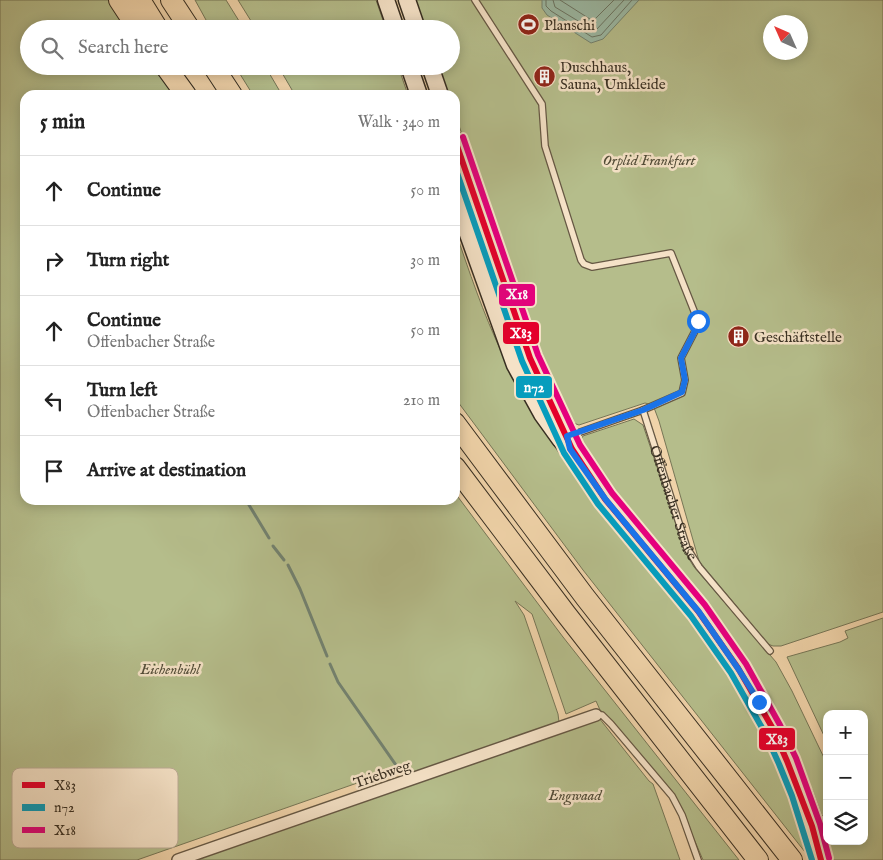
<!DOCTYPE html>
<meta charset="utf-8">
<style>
body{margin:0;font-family:"IM FELL English",serif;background:#f2f2f2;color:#222}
.controls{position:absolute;right:15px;bottom:15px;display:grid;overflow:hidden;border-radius:10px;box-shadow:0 2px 12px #0003}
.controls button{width:45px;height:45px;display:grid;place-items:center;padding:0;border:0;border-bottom:1px solid #e0e0e0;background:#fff;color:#222;font:25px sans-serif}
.compass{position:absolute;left:763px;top:15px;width:45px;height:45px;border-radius:50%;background:#fff;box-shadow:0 2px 12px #0003;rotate:315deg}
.stop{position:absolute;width:15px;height:15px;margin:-11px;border:4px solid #1a73e8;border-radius:50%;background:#fff}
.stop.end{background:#1a73e8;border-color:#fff;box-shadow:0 1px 5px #0008}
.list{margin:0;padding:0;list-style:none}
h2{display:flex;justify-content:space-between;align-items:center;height:65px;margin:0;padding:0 20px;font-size:21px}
h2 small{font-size:16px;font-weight:400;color:#767676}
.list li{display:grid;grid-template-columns:32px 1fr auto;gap:15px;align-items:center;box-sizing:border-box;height:70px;padding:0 20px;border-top:1px solid #e0e0e0}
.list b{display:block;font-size:19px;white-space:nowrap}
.list p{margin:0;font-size:16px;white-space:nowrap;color:#767676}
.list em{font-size:16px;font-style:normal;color:#767676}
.icon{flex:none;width:28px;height:28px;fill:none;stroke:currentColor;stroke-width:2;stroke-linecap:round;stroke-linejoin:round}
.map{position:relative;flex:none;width:883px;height:860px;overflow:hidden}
.search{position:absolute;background:#fff;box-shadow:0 2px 12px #0003;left:20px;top:20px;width:440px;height:55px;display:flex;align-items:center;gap:12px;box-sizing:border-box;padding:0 18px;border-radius:28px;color:#767676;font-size:19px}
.panel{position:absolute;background:#fff;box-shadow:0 2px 12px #0003;left:20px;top:90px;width:440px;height:415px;border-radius:15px}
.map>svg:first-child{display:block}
</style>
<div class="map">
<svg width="883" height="860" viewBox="0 0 883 860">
<rect width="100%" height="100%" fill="#f0d3a9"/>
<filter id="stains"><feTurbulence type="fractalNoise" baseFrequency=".004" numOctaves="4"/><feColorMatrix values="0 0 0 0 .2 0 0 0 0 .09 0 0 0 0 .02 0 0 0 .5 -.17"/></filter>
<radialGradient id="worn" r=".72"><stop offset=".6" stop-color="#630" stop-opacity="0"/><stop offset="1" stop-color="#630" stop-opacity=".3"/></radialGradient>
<g fill="#b5bd8b" stroke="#767656" fill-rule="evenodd">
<polygon points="0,0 110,0 129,29 29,29 29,66 154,66 174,95 25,95 25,500 455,500 455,493 563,637 739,860 703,860 678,802 671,790 624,737 613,721 600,710 596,701 566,714 532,614 515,601 524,615 558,714 559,722 558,724 408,776 403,767 137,860 0,860"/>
<polygon points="195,0 226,0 244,29 211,29"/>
<polygon points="238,0 376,0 386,29 256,29"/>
<path d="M415,0H883V612L781,646H773L768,644L699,561L659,421L653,405L645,403L579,425L568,421C520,323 491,217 455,114V95H448L438,66H451V29H425ZM770,22H800V52H770Z"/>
<polygon points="235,66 265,66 282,95 253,95"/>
<polygon points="278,66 398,66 408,95 295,95"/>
<path d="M455,230C469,271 483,313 502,353C522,397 549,440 577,479C621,539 674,592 716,653C748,697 770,747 790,797L789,798L805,852L583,570L455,398Z"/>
<path d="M634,419L643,425L686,554L694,567L776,662L792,691L827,764V812L822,816L812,789H808C788,738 765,686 732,641C699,595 659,554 624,508C608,487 593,465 579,442L583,436Z"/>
<polygon points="883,618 883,860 833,860 828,841 864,841 864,714 827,714 827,742 787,657 840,642 848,638 845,631"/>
<polygon points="599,718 649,781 653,784 680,860 188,860"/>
</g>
<polygon fill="#9bb9a4" stroke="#738270" points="542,0 639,0 603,39 591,43 547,15 542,8"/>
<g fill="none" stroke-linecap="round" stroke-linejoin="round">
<g stroke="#6a7463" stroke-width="1">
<polyline points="546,0 546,6 551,11 592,37 601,35 632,0"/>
<polyline points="553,0 555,7 593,30 597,29 624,0"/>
<polyline points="560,0 593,21 614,0"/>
</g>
<g stroke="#738270" stroke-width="3">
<polyline points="246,500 269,538"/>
<polyline points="273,546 284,560"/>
<polyline points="288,565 300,589 327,656"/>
<polyline points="330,664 338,682 398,768"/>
</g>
<defs>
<g id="service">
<polyline points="475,0 542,104 545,146 581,260 584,264 592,267 671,253 698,321 695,331 681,358 685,380 682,393 643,410"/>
<path id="s1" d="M569,436L643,410L687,548L699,567L770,651"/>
<polyline points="596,715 602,715 611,724 672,796 682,815 698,860"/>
</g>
<polyline id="minor" points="178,860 596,715"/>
<g id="secondary">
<polyline points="386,0 396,29"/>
<polyline points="407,0 417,29"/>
<polyline points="409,66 419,95"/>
<polyline points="430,66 440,95"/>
<polyline points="455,140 530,358 566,435"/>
<polyline points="455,198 515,365 542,414 560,439 570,449 606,501 699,613 739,670 759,702 789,764 809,816 821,860"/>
</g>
<g id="motorway">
<polyline points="119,0 138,29"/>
<polyline points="140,0 158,29"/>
<polyline points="171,0 190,29"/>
<polyline points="165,66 186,95"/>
<polyline points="213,66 232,95"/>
<polyline points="455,423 585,597 792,860"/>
<polyline points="455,467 566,614 758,860"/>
</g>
</defs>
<use href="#service" stroke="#665844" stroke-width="8"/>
<use href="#minor" stroke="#665844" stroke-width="14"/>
<use href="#secondary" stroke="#382f22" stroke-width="19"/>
<use href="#motorway" stroke="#382f22" stroke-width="22"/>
<use href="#service" stroke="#f5e2c7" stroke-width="5.5"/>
<use href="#minor" stroke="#f5e2c7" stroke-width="11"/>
<use href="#secondary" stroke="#f5e2c7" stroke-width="16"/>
<use href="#motorway" stroke="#f0d3a9" stroke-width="20"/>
<defs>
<polyline id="bus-1" points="455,140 530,358 572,449 605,499 698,611 738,668 773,729 787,761 812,826 821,860"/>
<polyline id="bus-2" points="455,167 522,361 564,453 598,504 691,616 731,673 765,733 779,764 792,796 812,860"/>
<polyline id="bus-3" points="463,137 538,355 580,445 612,493 705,605 746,664 780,725 796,758 820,824 829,858"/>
</defs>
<use href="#bus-1" stroke="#f5e2c7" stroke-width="10"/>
<use href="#bus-2" stroke="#f5e2c7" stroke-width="10"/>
<use href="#bus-3" stroke="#f5e2c7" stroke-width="10"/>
<use href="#bus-1" stroke="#e4002b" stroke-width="6"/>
<use href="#bus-2" stroke="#069dbd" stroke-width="6"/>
<use href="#bus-3" stroke="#e5007d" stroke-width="6"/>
</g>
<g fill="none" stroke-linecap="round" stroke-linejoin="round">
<polyline stroke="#1a73e8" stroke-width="6" points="698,321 695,331 681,358 685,380 682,392 643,410 567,436 570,449 606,500 699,612 739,670 759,702"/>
</g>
<defs>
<symbol id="stadium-disc" viewBox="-11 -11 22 22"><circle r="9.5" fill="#8f2418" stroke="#f5e2c7"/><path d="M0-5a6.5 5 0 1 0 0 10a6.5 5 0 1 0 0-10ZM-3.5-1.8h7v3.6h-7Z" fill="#fff"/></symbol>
<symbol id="building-disc" viewBox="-11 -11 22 22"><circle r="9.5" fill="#8f2418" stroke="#f5e2c7"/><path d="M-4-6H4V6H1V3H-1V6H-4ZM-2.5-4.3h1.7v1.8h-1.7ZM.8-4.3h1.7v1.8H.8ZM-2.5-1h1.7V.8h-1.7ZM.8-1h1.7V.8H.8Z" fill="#fff"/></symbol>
</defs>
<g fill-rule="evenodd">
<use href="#stadium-disc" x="516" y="12" width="25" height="25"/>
<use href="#building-disc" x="532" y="64" width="25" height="25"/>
<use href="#building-disc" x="726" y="324" width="25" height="25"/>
</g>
<g text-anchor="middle" stroke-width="5" stroke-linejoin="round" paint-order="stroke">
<g font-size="15" fill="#382f22" stroke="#f5e2c7" text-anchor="start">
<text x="544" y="30">Planschi</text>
<text x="560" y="72">Duschhaus,<tspan x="560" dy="17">Sauna, Umkleide</tspan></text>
<text x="754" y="342">Geschäftstelle</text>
</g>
<g font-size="15" font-style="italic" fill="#514b37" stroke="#f5e2c7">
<text x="649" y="165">Orplid Frankfurt</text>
<text x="170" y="674">Eichenbühl</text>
<text x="575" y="800">Engwaad</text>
</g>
<g font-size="15" fill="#382f22" stroke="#f5e2c7">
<text dy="5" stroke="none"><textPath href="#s1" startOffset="176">Offenbacher Straße</textPath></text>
<text transform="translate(382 774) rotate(-19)" y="5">Triebweg</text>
</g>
</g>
<rect x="12" y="768" width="166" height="80" rx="8" fill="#f5e2c7" stroke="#bcac96" stroke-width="1"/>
<rect x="22" y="782" width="23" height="6" fill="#e4002b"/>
<rect x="22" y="804" width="23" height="7" fill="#069dbd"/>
<rect x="22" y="827" width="23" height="6" fill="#e5007d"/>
<g font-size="14" fill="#382f22">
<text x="54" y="790">X83</text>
<text x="54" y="812">n72</text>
<text x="54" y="835">X18</text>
</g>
<g stroke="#f5e2c7" stroke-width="2">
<rect x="498" y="283" width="38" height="24" rx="5" fill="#e5007d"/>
<rect x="502" y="321" width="38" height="24" rx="5" fill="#e4002b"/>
<rect x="515" y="375" width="38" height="24" rx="5" fill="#069dbd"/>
<rect x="758" y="727" width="38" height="24" rx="5" fill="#e4002b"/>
</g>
<g font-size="14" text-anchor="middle" font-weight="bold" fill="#fff">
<text x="517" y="299">X18</text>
<text x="521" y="338">X83</text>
<text x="534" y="392">n72</text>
<text x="777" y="744">X83</text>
</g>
<rect width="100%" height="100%" filter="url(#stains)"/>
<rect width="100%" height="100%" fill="url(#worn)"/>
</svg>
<div class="controls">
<button>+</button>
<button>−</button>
<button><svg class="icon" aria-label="layers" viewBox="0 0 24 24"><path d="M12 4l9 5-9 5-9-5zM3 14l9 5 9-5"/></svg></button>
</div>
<svg class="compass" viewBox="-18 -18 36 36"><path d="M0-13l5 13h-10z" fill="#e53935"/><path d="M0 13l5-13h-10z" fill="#767676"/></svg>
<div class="stop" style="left:698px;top:321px"></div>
<div class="stop end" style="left:759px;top:702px"></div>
<div class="search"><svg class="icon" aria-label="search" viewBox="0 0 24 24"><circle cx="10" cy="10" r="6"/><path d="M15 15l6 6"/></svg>Search here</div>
<section class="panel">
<h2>5 min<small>Walk · 340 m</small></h2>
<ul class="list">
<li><svg class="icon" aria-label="ahead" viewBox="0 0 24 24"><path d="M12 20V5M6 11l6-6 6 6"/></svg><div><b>Continue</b></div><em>50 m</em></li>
<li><svg class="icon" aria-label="right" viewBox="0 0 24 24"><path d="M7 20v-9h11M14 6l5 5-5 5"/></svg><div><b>Turn right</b></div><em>30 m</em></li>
<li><svg class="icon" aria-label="ahead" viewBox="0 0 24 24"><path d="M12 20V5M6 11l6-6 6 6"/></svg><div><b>Continue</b><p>Offenbacher Straße</p></div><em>50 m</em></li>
<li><svg class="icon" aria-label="left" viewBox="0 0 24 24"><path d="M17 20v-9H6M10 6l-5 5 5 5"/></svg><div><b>Turn left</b><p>Offenbacher Straße</p></div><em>210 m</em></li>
<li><svg class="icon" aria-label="arrive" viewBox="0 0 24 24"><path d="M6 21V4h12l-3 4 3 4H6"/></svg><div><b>Arrive at destination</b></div></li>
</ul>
</section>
</div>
